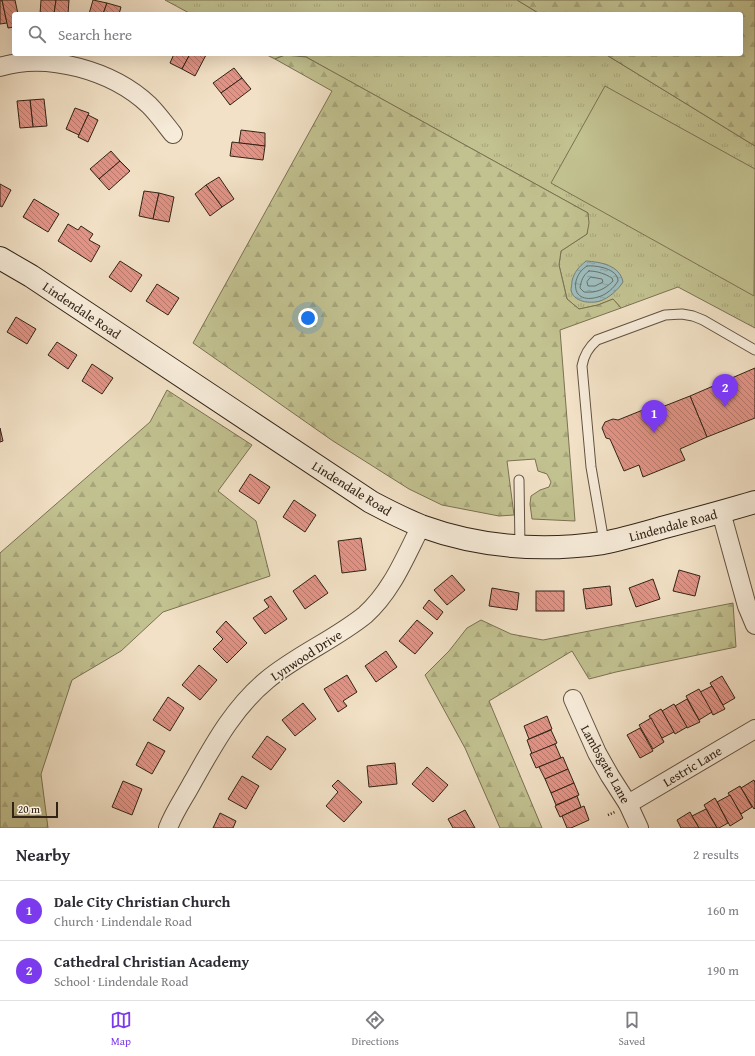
<!DOCTYPE html>
<meta charset="utf-8">
<style>
body{margin:0;font-family:"Gentium Book Plus",serif;background:#f2f2f3;color:#2b2b33}
.scale{position:absolute;left:12px;bottom:10px;width:46px;box-sizing:border-box;padding-left:4px;border:2px solid #312316;border-top:0;font-size:11px;line-height:14px;white-space:nowrap;color:#312316;-webkit-text-stroke:3px #f7ecda;paint-order:stroke}
.you{position:absolute;left:308px;top:318px;width:14px;height:14px;margin:-10px;border:3px solid #fff;border-radius:50%;background:#1a73e8;box-shadow:0 0 0 6px #1a73e833}
.badge{display:grid;place-items:center;width:26px;height:26px;border-radius:50%;background:#7c3aed;color:#fff;font-size:13px;font-weight:700}
.pin{position:absolute;translate:-50% -33px;filter:drop-shadow(0 1px 2px #0008)}
.pin::after{content:'';position:absolute;top:21px;width:14px;height:12px;background:inherit;clip-path:polygon(0 0,100% 0,50% 100%)}
.list{margin:0;padding:0;list-style:none}
h2{display:flex;justify-content:space-between;align-items:center;height:52px;margin:0;padding:0 16px;font-size:17px}
h2 small{font-size:13px;font-weight:400;color:#7c7c81}
.list li{display:grid;grid-template-columns:26px 1fr auto;gap:12px;align-items:center;box-sizing:border-box;height:60px;padding:0 16px;border-top:1px solid #e1e1e2}
.list b{display:block;font-size:15px;white-space:nowrap}
.list p{margin:0;font-size:13px;white-space:nowrap;color:#7c7c81}
.list em{font-size:13px;font-style:normal;color:#7c7c81}
.icon{flex:none;width:22px;height:22px;fill:none;stroke:currentColor;stroke-width:2;stroke-linecap:round;stroke-linejoin:round}
.map{position:relative;flex:none;width:755px;height:828px;overflow:hidden}
.search{position:absolute;background:#fff;box-shadow:0 4px 16px #0002;left:12px;right:12px;top:12px;height:44px;display:flex;align-items:center;gap:10px;box-sizing:border-box;padding:0 14px;border-radius:4px;color:#7c7c81;font-size:15px}
.sheet{height:172px;background:#fff}
nav{display:flex;justify-content:space-around;align-items:center;box-sizing:border-box;height:56px;border-top:1px solid #e1e1e2;background:#fff;font-size:11px;color:#7c7c81}
nav a{display:grid;justify-items:center;gap:2px}
nav .on{color:#7c3aed}
.map>svg:first-child{display:block}
</style>
<div class="map">
<svg width="755" height="828" viewBox="0 0 755 828">
<defs>
<pattern id="grass-tufts" width="24" height="20" patternUnits="userSpaceOnUse"><rect width="24" height="20" fill="#c2c190"/><path d="M3 7l-1-3M5 7V3M7 7l1-3M15 17l-1-3M17 17v-4M19 17l1-3" fill="none" stroke="#a7a67b"/></pattern>
<pattern id="forest-firs" width="22" height="20" patternUnits="userSpaceOnUse"><rect width="22" height="20" fill="#c2c190"/><path d="M5 1l3.5 6h-7zM16 11l3.5 6h-7z" fill="#a7a67b"/></pattern>
<pattern id="water-ripples" width="26" height="14" patternUnits="userSpaceOnUse"><rect width="26" height="14" fill="#9dbcbc"/><path d="M2 4q2-2 4 0t4 0M15 11q2-2 4 0t4 0" fill="none" stroke="#88a1a1"/></pattern>
<pattern id="building-back-hatch" width="6" height="6" patternUnits="userSpaceOnUse"><rect width="6" height="6" fill="#e29486"/><path d="M-1 5l2 2M0 0l6 6M5-1l2 2" fill="none" stroke="#b8786d"/></pattern>
</defs>
<rect width="100%" height="100%" fill="#f2e1c6"/>
<filter id="stains"><feTurbulence type="fractalNoise" baseFrequency=".005" numOctaves="4"/><feColorMatrix values="0 0 0 0 .2 0 0 0 0 .09 0 0 0 0 .02 0 0 0 .5 -.17"/></filter>
<radialGradient id="worn" r=".72"><stop offset=".6" stop-color="#630" stop-opacity="0"/><stop offset="1" stop-color="#630" stop-opacity=".3"/></radialGradient>
<g fill="url(#grass-tufts)" stroke="#7a7253">
<polygon points="165,0 517,0 540,14 191,14"/>
<polygon points="265,54 605,54 755,146 755,328 678,287 621,308 613,299 598,305 579,309 567,299 559,265 561,251 587,234 588,213 306,57 285,55 275,59"/>
</g>
<g fill="url(#forest-firs)" stroke="#7a7253">
<polygon points="517,0 755,0 755,146 605,54 741,54 741,14 540,14"/>
<polygon points="285,55 306,57 588,213 589,223 587,234 561,251 559,265 567,299 579,309 598,305 613,299 621,308 560,330 575,521 532,519 530,504 531,496 540,490 549,487 551,482 547,474 538,471 535,459 507,461 514,515 499,516 442,505 409,489 333,441 193,343 332,91 275,59"/>
<polygon points="167,390 252,445 218,491 256,521 270,576 163,612 121,651 72,680 41,774 48,828 0,828 0,553 150,422"/>
<polygon points="733,603 736,647 616,672 589,679 572,651 489,701 542,828 500,828 465,748 425,675 449,651 467,628 481,620 511,634 543,640"/>
</g>
<polygon fill="#c2c190" stroke="#7a7253" points="605,86 755,169 754,296 551,183"/>
<path fill="url(#water-ripples)" stroke="#727f7a" d="M586,261C600,262 620,265 623,282C618,290 609,298 600,301C590,304 573,302 571,290C571,288 572,284 572,281C574,272 579,267 586,261Z"/>
<g fill="none" stroke-linecap="round" stroke-linejoin="round">
<g stroke="#677069" stroke-width="1">
<path d="M587,266C597,265 618,269 618,281C614,288 606,295 598,297C585,301 573,297 576,281C578,274 581,270 587,266Z"/>
<path d="M589,271C598,271 605,274 612,278L613,281C604,290 596,293 584,292L580,288C581,281 583,275 589,271Z"/>
<polygon points="591,277 602,279 603,282 595,286 588,286 587,282"/>
</g>
</g>
<g fill="url(#building-back-hatch)" stroke="#312316">
<polygon points="0,0 2,0 7,23 0,24"/>
<polygon points="2,0 15,0 18,14 14,14 14,27 8,28"/>
<polygon points="41,0 56,0 54,14 40,14"/>
<polygon points="56,0 69,0 68,14 54,14"/>
<polygon points="93,0 107,3 103,14 89,14"/>
<polygon points="107,3 121,7 119,14 103,14"/>
<polygon points="174,54 190,54 182,69 170,63"/>
<polygon points="190,54 206,55 195,76 182,69"/>
<polygon points="234,68 242,78 221,93 213,83"/>
<polygon points="242,78 251,89 230,105 221,93"/>
<polygon points="44,99 47,126 33,127 30,100"/>
<polygon points="30,100 33,127 20,128 17,101"/>
<polygon points="75,108 89,113 79,135 66,129"/>
<polygon points="88,115 98,120 88,142 78,137"/>
<polygon points="241,130 265,133 265,146 239,143"/>
<polygon points="232,142 265,146 263,160 230,156"/>
<polygon points="111,151 120,161 99,179 90,169"/>
<polygon points="120,161 130,171 109,190 99,179"/>
<polygon points="219,177 234,199 222,207 206,185"/>
<polygon points="0,184 11,190 2,207 0,206"/>
<polygon points="206,185 222,207 210,216 195,194"/>
<polygon points="144,191 159,193 153,219 139,216"/>
<polygon points="159,193 174,197 169,222 153,219"/>
<polygon points="34,199 59,214 48,232 23,217"/>
<polygon points="68,224 78,230 81,226 93,234 89,240 100,246 91,262 58,241"/>
<polygon points="120,261 142,275 131,292 109,277"/>
<polygon points="157,284 179,298 168,315 146,301"/>
<polygon points="16,317 36,329 27,344 7,332"/>
<polygon points="57,342 77,355 68,369 48,355"/>
<polygon points="92,364 113,378 102,394 82,381"/>
<polygon points="755,368 755,418 707,437 690,396"/>
<polygon points="690,396 707,437 680,449 685,460 643,477 639,465 624,471 610,439 606,438 602,428 605,422 613,419 618,420 660,403 662,407"/>
<polygon points="0,428 3,441 0,442"/>
<polygon points="250,474 270,487 259,504 239,491"/>
<polygon points="294,500 316,515 305,532 283,517"/>
<polygon points="361,538 366,570 342,573 338,541"/>
<polygon points="679,570 700,576 695,596 673,591"/>
<polygon points="315,575 328,593 305,609 293,591"/>
<polygon points="452,575 465,590 447,605 434,590"/>
<polygon points="653,579 660,599 636,607 629,588"/>
<polygon points="610,586 612,605 586,609 583,589"/>
<polygon points="492,588 519,593 517,610 489,606"/>
<rect x="536" y="591" width="28" height="20"/>
<polygon points="271,596 287,619 265,634 253,618 269,607 264,600"/>
<polygon points="429,600 443,612 437,620 423,608"/>
<polygon points="417,620 433,633 415,654 399,641"/>
<polygon points="226,621 247,643 227,663 213,649 223,639 216,632"/>
<polygon points="386,651 397,667 376,682 365,666"/>
<polygon points="199,665 217,680 200,700 182,685"/>
<polygon points="347,675 357,692 343,701 347,706 338,712 324,689"/>
<polygon points="722,676 735,698 723,705 710,683"/>
<polygon points="712,686 725,709 713,715 700,692"/>
<polygon points="699,689 712,712 699,720 686,696"/>
<polygon points="168,697 184,708 170,731 153,720"/>
<polygon points="687,699 700,722 687,728 675,706"/>
<polygon points="303,703 316,719 295,736 282,720"/>
<polygon points="674,704 687,727 675,734 662,711"/>
<polygon points="661,709 674,732 662,738 649,716"/>
<polygon points="547,716 552,729 529,739 524,726"/>
<polygon points="651,718 664,742 653,749 639,725"/>
<polygon points="640,728 653,751 640,758 627,735"/>
<polygon points="551,730 557,743 532,754 527,740"/>
<polygon points="267,736 286,749 271,770 252,757"/>
<polygon points="148,742 165,751 152,774 136,765"/>
<polygon points="555,744 561,758 536,768 530,754"/>
<polygon points="563,757 568,769 545,779 539,767"/>
<polygon points="395,763 397,784 369,787 367,766"/>
<polygon points="427,767 448,785 433,802 412,784"/>
<polygon points="568,769 574,783 551,793 545,779"/>
<polygon points="242,776 259,786 246,809 228,799"/>
<polygon points="338,780 362,802 344,822 326,806 338,792 332,786"/>
<polygon points="754,780 755,783 755,808 754,809 741,788"/>
<polygon points="123,781 142,789 132,815 112,807"/>
<polygon points="574,783 579,795 556,805 551,793"/>
<polygon points="740,786 752,807 741,814 728,793"/>
<polygon points="730,795 743,818 730,826 717,802"/>
<polygon points="577,796 581,807 560,817 555,806"/>
<polygon points="715,798 728,823 719,828 717,828 704,805"/>
<polygon points="584,806 589,820 571,828 567,828 562,816"/>
<polygon points="706,809 717,828 699,828 692,816"/>
<polygon points="465,810 475,828 453,828 448,819"/>
<polygon points="690,812 692,816 699,828 681,828 677,820"/>
<polygon points="220,813 236,821 233,828 213,828"/>
</g>
<g fill="none" stroke-linecap="round" stroke-linejoin="round">
<defs>
<g id="lane">
<polyline points="519,480 520,547"/>
<path d="M604,542L591,467L582,366C584,355 588,348 597,340L665,315L682,314L693,316L703,320L755,350"/>
</g>
<g id="street">
<path d="M0,67C48,52 113,71 149,105C158,114 165,124 173,134"/>
<polyline points="721,512 747,606 755,625"/>
<polyline points="573,699 597,753 610,776 628,804 639,828"/>
<polyline points="628,804 755,729"/>
<path d="M168,828C174,812 184,798 192,783C213,746 233,708 267,680C297,655 334,640 365,615C392,591 405,557 421,526"/>
</g>
<path id="secondary" d="M0,258L31,276L371,502C388,511 404,519 421,526C479,547 541,552 603,543C624,539 644,533 665,527C695,519 725,511 755,502"/>
</defs>
<use href="#lane" stroke="#615242" stroke-width="11"/>
<use href="#street" stroke="#615242" stroke-width="20"/>
<use href="#secondary" stroke="#312316" stroke-width="24"/>
<polyline stroke="#312316" stroke-width="2.5" stroke-dasharray="1 2" stroke-linecap="butt" points="608,815 615,812"/>
<use href="#lane" stroke="#f7ecda" stroke-width="9"/>
<use href="#street" stroke="#f7ecda" stroke-width="18"/>
<use href="#secondary" stroke="#f7ecda" stroke-width="22"/>
</g>
<g text-anchor="middle" stroke-width="3.5" stroke-linejoin="round" paint-order="stroke">
<g font-size="13" fill="#312316" stroke="#f7ecda">
<text transform="translate(82 310) rotate(34)" y="5">Lindendale Road</text>
<text transform="translate(352 488) rotate(32)" y="5">Lindendale Road</text>
<text transform="translate(673 525) rotate(-15)" y="5">Lindendale Road</text>
<text transform="translate(306 655) rotate(-33)" y="5">Lynwood Drive</text>
<text transform="translate(606 764) rotate(61)" y="5">Lambsgate Lane</text>
<text transform="translate(692 766) rotate(-31)" y="5">Lestric Lane</text>
</g>
</g>
<rect width="100%" height="100%" filter="url(#stains)"/>
<rect width="100%" height="100%" fill="url(#worn)"/>
</svg>
<div class="scale">20 m</div>
<div class="you"></div>
<div class="pin badge" style="left:654px;top:433px">1</div>
<div class="pin badge" style="left:725px;top:407px">2</div>
<div class="search"><svg class="icon" aria-label="search" viewBox="0 0 24 24"><circle cx="10" cy="10" r="6"/><path d="M15 15l6 6"/></svg>Search here</div>
</div>
<section class="sheet">
<h2>Nearby<small>2 results</small></h2>
<ul class="list">
<li><span class="badge">1</span><div><b>Dale City Christian Church</b><p>Church · Lindendale Road</p></div><em>160 m</em></li>
<li><span class="badge">2</span><div><b>Cathedral Christian Academy</b><p>School · Lindendale Road</p></div><em>190 m</em></li>
</ul>
</section>
<nav>
<a class="on"><svg class="icon" aria-label="map" viewBox="0 0 24 24"><path d="M3 6l6-2 6 2 6-2v14l-6 2-6-2-6 2zM9 4v14M15 6v14"/></svg>Map</a>
<a><svg class="icon" aria-label="directions" viewBox="0 0 24 24"><path d="M12 3l9 9-9 9-9-9zM9 14v-3h6M13 9l2 2-2 2"/></svg>Directions</a>
<a><svg class="icon" aria-label="saved" viewBox="0 0 24 24"><path d="M7 4h10v16l-5-4-5 4z"/></svg>Saved</a>
</nav>
